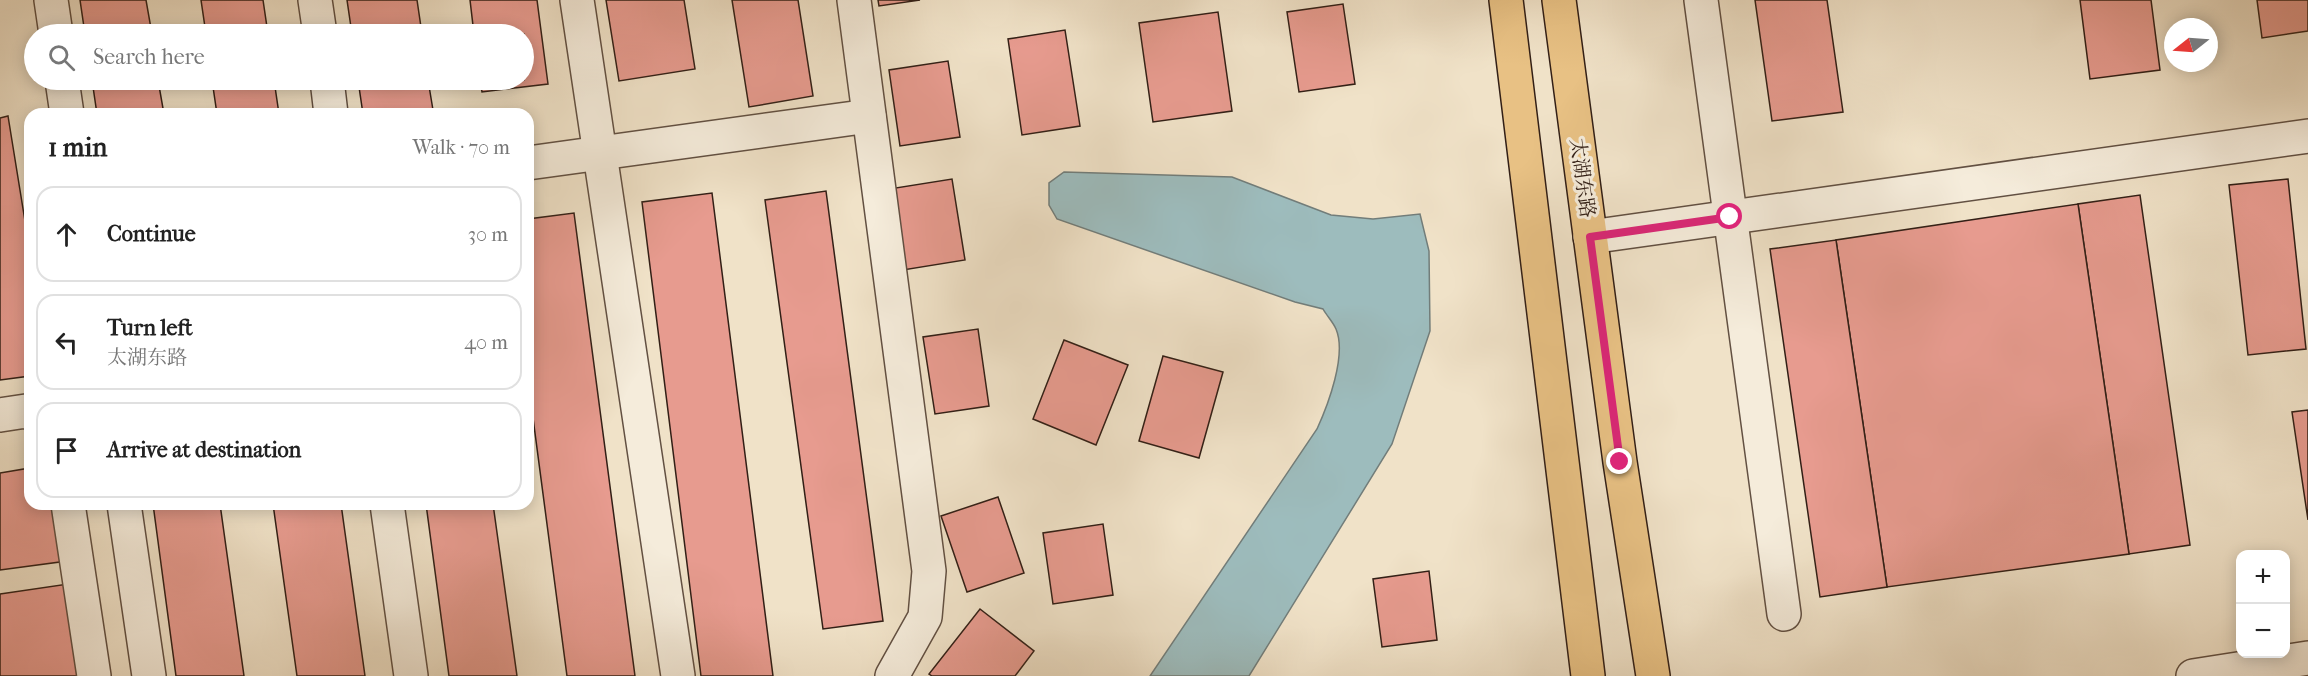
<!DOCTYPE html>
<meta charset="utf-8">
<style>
body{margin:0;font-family:"IM FELL French Canon","Noto Serif SC",serif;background:#f2f2f2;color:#222}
.controls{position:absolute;right:18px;bottom:18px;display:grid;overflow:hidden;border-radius:12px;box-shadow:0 3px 15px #0003}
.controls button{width:54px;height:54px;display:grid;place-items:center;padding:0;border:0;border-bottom:2px solid #e0e0e0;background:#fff;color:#222;font:30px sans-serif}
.compass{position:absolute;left:2164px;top:18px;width:54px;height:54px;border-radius:50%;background:#fff;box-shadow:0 3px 15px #0003;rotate:253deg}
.stop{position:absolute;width:18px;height:18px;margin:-14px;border:4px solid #db2777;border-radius:50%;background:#fff}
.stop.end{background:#db2777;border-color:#fff;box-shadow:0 2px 6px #0008}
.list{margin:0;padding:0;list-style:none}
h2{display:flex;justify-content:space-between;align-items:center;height:78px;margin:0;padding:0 24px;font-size:26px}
h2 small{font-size:20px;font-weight:400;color:#767676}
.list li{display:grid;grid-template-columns:39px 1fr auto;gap:18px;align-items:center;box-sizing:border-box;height:96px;margin:0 12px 12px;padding:0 12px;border:2px solid #e0e0e0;border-radius:18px}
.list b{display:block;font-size:22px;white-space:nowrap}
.list p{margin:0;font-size:20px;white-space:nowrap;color:#767676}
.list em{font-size:20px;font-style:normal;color:#767676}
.icon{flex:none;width:33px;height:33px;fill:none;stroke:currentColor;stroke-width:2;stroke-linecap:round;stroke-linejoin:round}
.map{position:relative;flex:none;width:2308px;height:676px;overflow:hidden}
.search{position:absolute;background:#fff;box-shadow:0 3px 15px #0003;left:24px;top:24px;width:510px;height:66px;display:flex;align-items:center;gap:15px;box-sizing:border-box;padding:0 21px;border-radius:33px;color:#767676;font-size:22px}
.panel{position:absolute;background:#fff;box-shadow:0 3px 15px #0003;left:24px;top:108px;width:510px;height:402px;border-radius:18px}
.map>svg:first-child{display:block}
</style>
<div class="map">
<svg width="2308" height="676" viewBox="0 0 2308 676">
<rect width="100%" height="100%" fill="#f0e2c8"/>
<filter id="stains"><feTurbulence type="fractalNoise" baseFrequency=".00333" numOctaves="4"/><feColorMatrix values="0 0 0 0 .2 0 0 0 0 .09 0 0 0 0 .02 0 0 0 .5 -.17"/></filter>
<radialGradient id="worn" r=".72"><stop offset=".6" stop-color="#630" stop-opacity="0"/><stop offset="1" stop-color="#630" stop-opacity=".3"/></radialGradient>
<path fill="#9dbcbd" stroke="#727d7a" stroke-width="1.5" d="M1064,172L1232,177L1331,215L1373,219L1420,214L1429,251L1430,331L1392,444L1249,676H1150L1317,429C1328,405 1347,355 1336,329C1333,322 1327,316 1323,309L1295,302L1057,219L1049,205V183Z"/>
<g fill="#e79b8f" stroke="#321f16" stroke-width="1.5">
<polygon points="80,0 146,0 152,34 85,34"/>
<polygon points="201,0 263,0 268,34 206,34"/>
<polygon points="347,0 417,0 422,34 352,34"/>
<polygon points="470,0 537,0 548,84 482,92 480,80 524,80 524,34 474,34"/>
<polygon points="606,0 684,0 695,69 619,81"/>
<polygon points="732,0 798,0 813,96 749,107"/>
<polygon points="878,0 920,0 879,6"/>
<polygon points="1755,0 1827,0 1843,112 1772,121"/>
<polygon points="2080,0 2151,0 2160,70 2090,79"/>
<polygon points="2257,0 2308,0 2308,31 2262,38"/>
<polygon points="1343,4 1355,84 1299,92 1287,12"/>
<polygon points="1218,12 1232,111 1153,122 1139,23"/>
<polygon points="1065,30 1080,126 1022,135 1008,39"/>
<polygon points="948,61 960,137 900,146 889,70"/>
<polygon points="92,80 158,80 164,114 97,114"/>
<polygon points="212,80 274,80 279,114 217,114"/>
<polygon points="358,80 428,80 433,110 405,114 363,114"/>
<polygon points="8,116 30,252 30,376 0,380 0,118"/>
<polygon points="952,179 965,260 903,270 889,189"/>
<polygon points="2288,179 2306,349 2248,355 2229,185"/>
<polygon points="826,191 883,621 823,629 765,200"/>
<polygon points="712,193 773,676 701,676 642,202"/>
<polygon points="2140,195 2190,545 2129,554 2078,204"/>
<polygon points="2078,204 2129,554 1887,587 1836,240"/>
<polygon points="574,213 635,676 567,676 528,380 528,219"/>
<polygon points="1836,240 1887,587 1820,597 1770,249"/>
<polygon points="978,329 989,406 935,414 923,337"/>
<polygon points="1064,340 1128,365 1096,445 1033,419"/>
<polygon points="1163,356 1223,372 1199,458 1139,441"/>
<polygon points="2308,410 2308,520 2292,412"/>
<polygon points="30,468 30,504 60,504 67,561 0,570 0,473"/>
<polygon points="998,497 1024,573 967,592 941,516"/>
<polygon points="153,504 220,504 244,676 176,676"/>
<polygon points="273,504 341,504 365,676 297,676"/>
<polygon points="426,504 493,504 517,676 449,676"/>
<polygon points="1103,524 1113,595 1053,604 1043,533"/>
<polygon points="1429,571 1437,640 1382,647 1373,579"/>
<polygon points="68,584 80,676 0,676 0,594"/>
<polygon points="980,609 1034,651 1015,676 932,676 929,674"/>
</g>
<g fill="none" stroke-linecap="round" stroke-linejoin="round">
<defs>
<g id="minor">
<polyline points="51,0 56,34"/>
<polyline points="315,0 320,34"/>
<polyline points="577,0 678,676"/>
<polyline points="854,0 929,571 925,617 892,676"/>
<polyline points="1701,0 1784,614"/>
<polyline points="62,80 67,114"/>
<polyline points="327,80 331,114"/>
<polyline points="528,163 869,116"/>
<polyline points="1590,237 2308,136"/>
<polyline points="0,415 26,411 30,413"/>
<polyline points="68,504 94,676"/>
<polyline points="124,504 149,676"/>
<polyline points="387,504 411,676"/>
<polyline points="2193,676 2308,658"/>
</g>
<g id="major">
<polyline points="1506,0 1588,676"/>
<polyline points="1559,0 1620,462 1653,676"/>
</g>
</defs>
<use href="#minor" stroke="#625042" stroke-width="36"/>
<use href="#major" stroke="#321f16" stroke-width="36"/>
<use href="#minor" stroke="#f5ecdb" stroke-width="33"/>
<use href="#major" stroke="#e8c184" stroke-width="33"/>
</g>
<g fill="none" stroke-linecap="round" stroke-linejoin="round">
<polyline stroke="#db2777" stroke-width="8" points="1620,462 1590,237 1730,217"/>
</g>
<g text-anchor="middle" stroke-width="6" stroke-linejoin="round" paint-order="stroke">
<g font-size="20" fill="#321f16" stroke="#f5ecdb">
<text transform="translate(1583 178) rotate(82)" y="7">太湖东路</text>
</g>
</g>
<rect width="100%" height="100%" filter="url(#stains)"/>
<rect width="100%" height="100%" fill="url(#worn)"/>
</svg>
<div class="controls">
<button>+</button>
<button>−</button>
</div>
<svg class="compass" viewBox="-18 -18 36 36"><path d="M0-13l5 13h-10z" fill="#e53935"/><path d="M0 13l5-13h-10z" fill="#767676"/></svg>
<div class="stop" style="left:1730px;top:217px"></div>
<div class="stop end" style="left:1620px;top:462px"></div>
<div class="search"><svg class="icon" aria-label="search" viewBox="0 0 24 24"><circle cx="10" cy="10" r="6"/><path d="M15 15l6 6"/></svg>Search here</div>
<section class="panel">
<h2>1 min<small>Walk · 70 m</small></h2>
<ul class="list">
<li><svg class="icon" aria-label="ahead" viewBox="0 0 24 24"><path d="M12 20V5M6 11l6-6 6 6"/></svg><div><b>Continue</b></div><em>30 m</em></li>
<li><svg class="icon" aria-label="left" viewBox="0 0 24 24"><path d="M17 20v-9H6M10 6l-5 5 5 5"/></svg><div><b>Turn left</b><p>太湖东路</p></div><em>40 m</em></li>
<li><svg class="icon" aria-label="arrive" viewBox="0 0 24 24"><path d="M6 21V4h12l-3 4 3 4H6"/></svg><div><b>Arrive at destination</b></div></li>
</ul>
</section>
</div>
